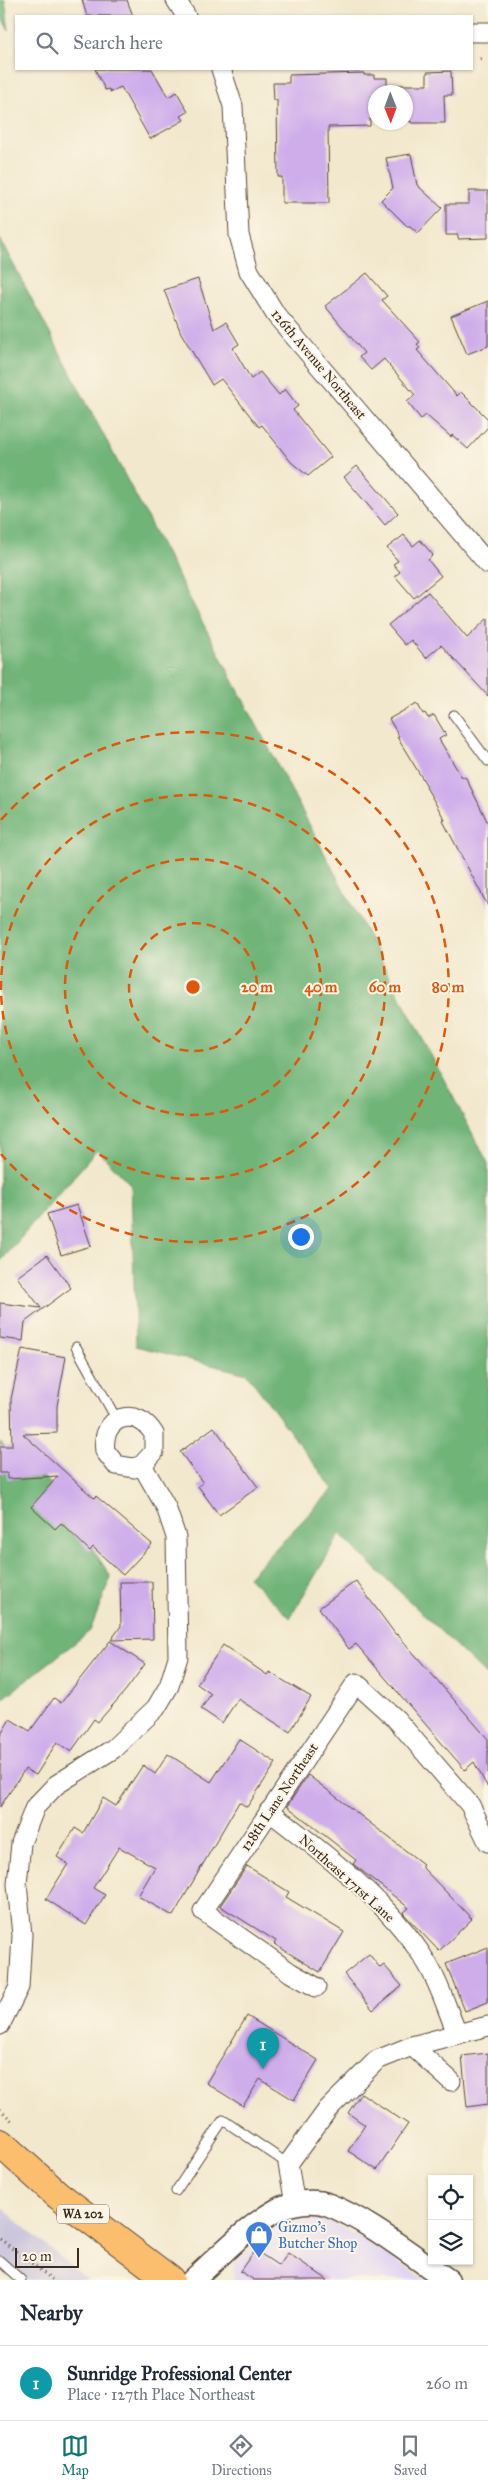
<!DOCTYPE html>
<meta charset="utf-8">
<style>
body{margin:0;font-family:"IM FELL Great Primer",serif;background:#f2f2f3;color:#1f2937}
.controls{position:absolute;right:15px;bottom:15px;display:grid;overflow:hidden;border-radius:0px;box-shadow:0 1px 4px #0004}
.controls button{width:45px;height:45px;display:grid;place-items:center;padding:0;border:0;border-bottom:1px solid #e0e1e3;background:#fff;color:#1f2937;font:25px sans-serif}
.compass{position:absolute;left:368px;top:85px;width:45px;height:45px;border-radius:50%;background:#fff;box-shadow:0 1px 4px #0004;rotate:179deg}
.scale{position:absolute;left:15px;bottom:12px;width:64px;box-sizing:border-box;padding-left:5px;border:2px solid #3b2a1e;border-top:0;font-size:14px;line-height:18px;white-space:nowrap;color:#3b2a1e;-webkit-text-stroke:4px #fcf5e5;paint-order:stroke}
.you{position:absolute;left:300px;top:1236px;width:18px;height:18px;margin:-12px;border:4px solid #fff;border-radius:50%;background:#1a73e8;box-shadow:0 0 0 8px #1a73e833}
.badge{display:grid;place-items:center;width:32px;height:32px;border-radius:50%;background:#0f766e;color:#fff;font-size:16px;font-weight:700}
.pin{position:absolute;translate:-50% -41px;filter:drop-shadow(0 1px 2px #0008)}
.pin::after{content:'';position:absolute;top:26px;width:18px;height:15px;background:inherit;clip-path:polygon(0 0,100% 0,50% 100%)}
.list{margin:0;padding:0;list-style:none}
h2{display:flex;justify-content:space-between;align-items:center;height:65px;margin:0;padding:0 20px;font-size:21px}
h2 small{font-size:16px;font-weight:400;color:#747a83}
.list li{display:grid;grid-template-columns:32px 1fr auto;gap:15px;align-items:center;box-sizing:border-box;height:75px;padding:0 20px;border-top:1px solid #e0e1e3}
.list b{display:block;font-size:19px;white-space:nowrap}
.list p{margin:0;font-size:16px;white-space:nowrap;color:#747a83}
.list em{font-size:16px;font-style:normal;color:#747a83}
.icon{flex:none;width:28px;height:28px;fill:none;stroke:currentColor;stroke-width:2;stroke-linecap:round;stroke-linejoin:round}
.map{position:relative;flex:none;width:488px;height:2280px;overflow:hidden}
.search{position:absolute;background:#fff;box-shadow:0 1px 4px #0004;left:15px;right:15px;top:15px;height:55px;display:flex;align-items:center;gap:12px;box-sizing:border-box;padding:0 18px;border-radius:0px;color:#747a83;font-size:19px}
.sheet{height:140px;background:#fff}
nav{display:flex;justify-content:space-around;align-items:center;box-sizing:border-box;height:70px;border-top:1px solid #e0e1e3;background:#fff;font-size:14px;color:#747a83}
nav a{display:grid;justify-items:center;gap:2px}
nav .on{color:#0f766e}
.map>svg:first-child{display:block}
</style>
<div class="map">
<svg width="488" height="2280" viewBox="0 0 488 2280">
<rect width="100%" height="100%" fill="#fcf5e5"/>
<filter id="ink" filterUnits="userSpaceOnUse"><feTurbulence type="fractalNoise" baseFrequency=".02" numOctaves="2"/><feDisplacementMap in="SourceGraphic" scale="10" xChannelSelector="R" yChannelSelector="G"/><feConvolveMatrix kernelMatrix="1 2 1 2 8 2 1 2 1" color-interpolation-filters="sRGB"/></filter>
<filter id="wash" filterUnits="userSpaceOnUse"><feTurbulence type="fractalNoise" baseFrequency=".0096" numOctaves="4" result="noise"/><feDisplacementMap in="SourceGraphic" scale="20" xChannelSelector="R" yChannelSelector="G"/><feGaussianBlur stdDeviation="1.12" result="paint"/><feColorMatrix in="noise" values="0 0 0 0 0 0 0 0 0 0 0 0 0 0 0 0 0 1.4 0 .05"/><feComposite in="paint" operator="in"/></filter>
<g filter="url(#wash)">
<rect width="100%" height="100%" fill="#f2e8cd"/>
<polygon fill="#e0d4f4" points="311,2214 325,2217 426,2280 233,2280 234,2264 273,2229 295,2215"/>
<polygon fill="#c4c0db" points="0,2206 81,2275 88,2280 17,2280 0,2271"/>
<g fill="#70b478" stroke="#566f4b">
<polygon points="0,0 5,0 9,31 0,14"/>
<polygon points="0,239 488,1163 488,1677 340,1534 290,1618 248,1577 333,1489 247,1374 136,1346 131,1185 97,1150 0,1262"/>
<polygon points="0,1442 49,1482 111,1577 90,1631 0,1701"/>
</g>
<g id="blocks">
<g fill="#cfadeb">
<polygon points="82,0 127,0 133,16 87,16"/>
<polygon points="95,69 152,69 168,97 177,92 188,112 181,116 184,120 150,139 121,87 110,92 109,89 105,90"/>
<polygon points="451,71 452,95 444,95 445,123 411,123 411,121 406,121 406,92 376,92 376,119 370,119 370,126 328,127 329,203 282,203 282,177 278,177 277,100 274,100 273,83 289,83 289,75 364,73 364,75 374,75 374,78 387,78 387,85 427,85 427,72"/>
<polygon points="411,154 417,185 442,208 418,233 410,226 407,226 381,200 393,188 386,158"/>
<polygon points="469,191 488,191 488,238 458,239 458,235 446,235 446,204 469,204"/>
<polygon points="367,273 387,296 382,300 420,342 417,344 420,348 417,350 457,396 461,392 488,419 488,427 468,449 452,435 451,437 426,415 421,419 407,402 415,395 384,359 371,370 359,357 364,353 325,306"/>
<polygon points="198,279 214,329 226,322 239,344 233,348 251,379 260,372 279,395 285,389 298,406 293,410 331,457 308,476 291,462 262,425 259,427 221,379 212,385 181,333 164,290"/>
<polygon points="488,301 488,346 467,354 451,316"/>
<polygon points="357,466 398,513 385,525 344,477"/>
<polygon points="404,535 413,546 420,540 433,555 428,560 441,576 414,598 395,576 400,572 393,564 398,561 387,548"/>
<polygon points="428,592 467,638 488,618 488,696 441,645 426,658 411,640 405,645 388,625"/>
<polygon points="417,703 423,714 425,713 428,718 434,715 446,735 439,739 461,776 466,778 488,823 488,906 443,821 445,820 426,787 427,786 397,737 399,736 389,719"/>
<polygon points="77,1205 91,1246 61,1255 47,1214"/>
<polygon points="47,1255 71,1288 25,1322 23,1341 0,1338 0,1303 41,1308 17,1277"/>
<polygon points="22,1349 66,1357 57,1406 57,1433 23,1434 94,1498 96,1496 152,1544 123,1575 93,1547 90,1551 61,1523 55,1529 31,1507 58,1476 7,1479 7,1473 0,1473 0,1446 12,1446 11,1399"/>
<polygon points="214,1427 258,1487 219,1515 198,1486 203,1483 180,1452"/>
<polygon points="356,1581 396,1635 397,1634 488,1739 488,1788 474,1762 465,1770 356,1644 349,1649 319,1608"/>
<polygon points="120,1582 152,1582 153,1639 111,1640 121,1626"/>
<polygon points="110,1641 145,1664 126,1690 98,1722 94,1719 71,1752 57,1742 36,1775 25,1769 0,1807 0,1736 10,1719 30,1731 54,1698 61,1703"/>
<polygon points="223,1645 267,1675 269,1672 311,1697 290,1732 238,1699 222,1723 201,1709 211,1694 197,1684"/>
<polygon points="239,1739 276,1763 247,1807 239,1802 173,1916 138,1896 155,1867 119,1847 93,1888 105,1895 86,1925 46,1899 68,1864 57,1857 75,1828 83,1833 103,1798 116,1806 143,1765 155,1774 168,1754 211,1782"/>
<polygon points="308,1775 423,1864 421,1866 472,1919 439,1951 403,1913 409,1908 353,1864 356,1860 287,1806"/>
<polygon points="247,1866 289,1892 286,1897 344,1932 320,1972 274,1944 276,1941 220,1906"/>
<polygon points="488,1947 488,2002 465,2011 446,1964"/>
<polygon points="369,1954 380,1968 384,1965 402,1986 373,2010 344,1974"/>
<polygon points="247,2016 318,2060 294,2100 260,2079 243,2106 206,2083"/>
<polygon points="488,2053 488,2104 467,2107 462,2056"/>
<polygon points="361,2093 408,2124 377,2170 348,2151 365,2125 348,2113"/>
<polygon points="255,2250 279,2266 288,2253 328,2280 254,2280 240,2271"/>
</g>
</g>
</g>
<g filter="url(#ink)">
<use href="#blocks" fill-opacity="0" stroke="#564638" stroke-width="1"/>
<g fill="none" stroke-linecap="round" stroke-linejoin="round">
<defs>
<g id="service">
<polyline points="454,715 488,761"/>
<polyline points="76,1347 117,1420"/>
<polyline points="176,2191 223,2120 288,2164"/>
<polyline points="0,2261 21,2280"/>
</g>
<g id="minor">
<polyline points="176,0 186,16"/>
<polyline points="472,32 488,32"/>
<polyline points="221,69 233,106 239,235 249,271 276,315 488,564"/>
<path d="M269,1811C325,1854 387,1900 425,1960C439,1981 447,2010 457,2033"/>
<polyline points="316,1987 291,1973 203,1911 356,1683 396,1719 470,1805 488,1842"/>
<path d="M0,2025L19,1987L22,1935L17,1884L21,1843L35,1807L56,1785L113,1749L156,1708L169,1686L178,1657L176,1537L166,1507L142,1465L134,1468L116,1465L105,1451C100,1417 136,1404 154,1434V1452L142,1465"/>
<polyline points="412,2046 451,2081"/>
<polyline points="295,2204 288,2164 328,2109 377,2060 412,2046 488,2026"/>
</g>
<path id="tertiary" d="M193,2280C220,2256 245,2228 277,2210C291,2202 314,2199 329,2205C366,2219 414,2257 448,2280"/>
<polyline id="primary" points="0,2143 58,2195 170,2280"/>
</defs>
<use href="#service" stroke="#564638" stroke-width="11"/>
<use href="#minor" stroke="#564638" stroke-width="21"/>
<use href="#tertiary" stroke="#564638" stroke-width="25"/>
<use href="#primary" stroke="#564638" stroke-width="30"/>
<g stroke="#564638" stroke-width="3" stroke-dasharray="1 4" stroke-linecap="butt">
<polyline points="480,59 484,57"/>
<polyline points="0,2109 12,2121"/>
<polyline points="0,2239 53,2280"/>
</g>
<use href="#service" stroke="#fff" stroke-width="9"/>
<use href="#minor" stroke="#fff" stroke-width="19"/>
<use href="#tertiary" stroke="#fff" stroke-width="22"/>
<use href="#primary" stroke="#fbbd6e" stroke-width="28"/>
</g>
</g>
<g fill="none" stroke="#df570d" stroke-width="2.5" stroke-dasharray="9 6">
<circle cx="193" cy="987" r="64"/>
<circle cx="193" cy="987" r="128"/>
<circle cx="193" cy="987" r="192"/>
<path d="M1 820A255 255 0 1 1 1 1154"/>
</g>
<defs>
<symbol id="shop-pin" viewBox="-11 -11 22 30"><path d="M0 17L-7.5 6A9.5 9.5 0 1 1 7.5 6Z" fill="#3f7fe0" stroke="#fcf5e5"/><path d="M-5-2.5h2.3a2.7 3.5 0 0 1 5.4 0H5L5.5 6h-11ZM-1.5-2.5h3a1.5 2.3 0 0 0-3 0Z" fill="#fff"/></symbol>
</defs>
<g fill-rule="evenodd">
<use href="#shop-pin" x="243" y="2219" width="32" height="43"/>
</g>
<g text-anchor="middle" stroke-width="4" stroke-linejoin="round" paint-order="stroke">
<rect fill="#fcf5e5" stroke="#75675a" stroke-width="1" x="57" y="2204.5" width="52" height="19" rx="4"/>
<g font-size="12" font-weight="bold" fill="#3b2a1e">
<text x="83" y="2218">WA 202</text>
</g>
<g font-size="14" fill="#3b2a1e" stroke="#fcf5e5">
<text transform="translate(319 364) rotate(50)" y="5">126th Avenue Northeast</text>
<text transform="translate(279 1797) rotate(-56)" y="5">128th Lane Northeast</text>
<text transform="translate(347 1878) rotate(42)" y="5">Northeast 171st Lane</text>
</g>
<g font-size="14" fill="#366cbe" stroke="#fcf5e5" text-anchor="start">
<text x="278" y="2232">Gizmo's<tspan x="278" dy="16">Butcher Shop</tspan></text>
</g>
</g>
<circle cx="193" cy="987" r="8" fill="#df570d" stroke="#fcf5e5" stroke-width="2.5"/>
<g font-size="15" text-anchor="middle" font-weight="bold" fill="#df570d" stroke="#fcf5e5" stroke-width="4" stroke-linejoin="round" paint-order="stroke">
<text x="257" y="992">20 m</text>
<text x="321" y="992">40 m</text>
<text x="385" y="992">60 m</text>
<text x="448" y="992">80 m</text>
</g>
</svg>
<div class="controls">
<button><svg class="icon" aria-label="locate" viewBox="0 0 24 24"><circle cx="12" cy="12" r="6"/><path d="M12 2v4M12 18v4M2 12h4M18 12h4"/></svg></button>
<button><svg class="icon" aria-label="layers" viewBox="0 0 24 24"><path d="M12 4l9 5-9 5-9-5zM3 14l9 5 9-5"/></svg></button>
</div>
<svg class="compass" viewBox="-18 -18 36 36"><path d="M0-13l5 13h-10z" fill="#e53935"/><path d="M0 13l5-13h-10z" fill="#747a83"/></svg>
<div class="scale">20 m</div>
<div class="you"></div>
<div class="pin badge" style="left:263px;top:2069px;background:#0f9aa8">1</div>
<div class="search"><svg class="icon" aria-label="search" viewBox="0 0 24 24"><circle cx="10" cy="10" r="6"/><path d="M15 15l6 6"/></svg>Search here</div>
</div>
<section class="sheet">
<h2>Nearby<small></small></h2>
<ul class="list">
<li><span class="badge" style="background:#0f9aa8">1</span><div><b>Sunridge Professional Center</b><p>Place · 127th Place Northeast</p></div><em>260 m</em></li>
</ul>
</section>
<nav>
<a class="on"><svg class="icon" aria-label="map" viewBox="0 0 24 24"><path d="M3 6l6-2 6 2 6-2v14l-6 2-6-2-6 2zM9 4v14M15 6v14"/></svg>Map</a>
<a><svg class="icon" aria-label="directions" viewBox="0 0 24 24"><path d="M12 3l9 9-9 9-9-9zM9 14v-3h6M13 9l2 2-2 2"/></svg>Directions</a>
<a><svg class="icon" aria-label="saved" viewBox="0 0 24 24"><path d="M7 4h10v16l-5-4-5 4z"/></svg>Saved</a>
</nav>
